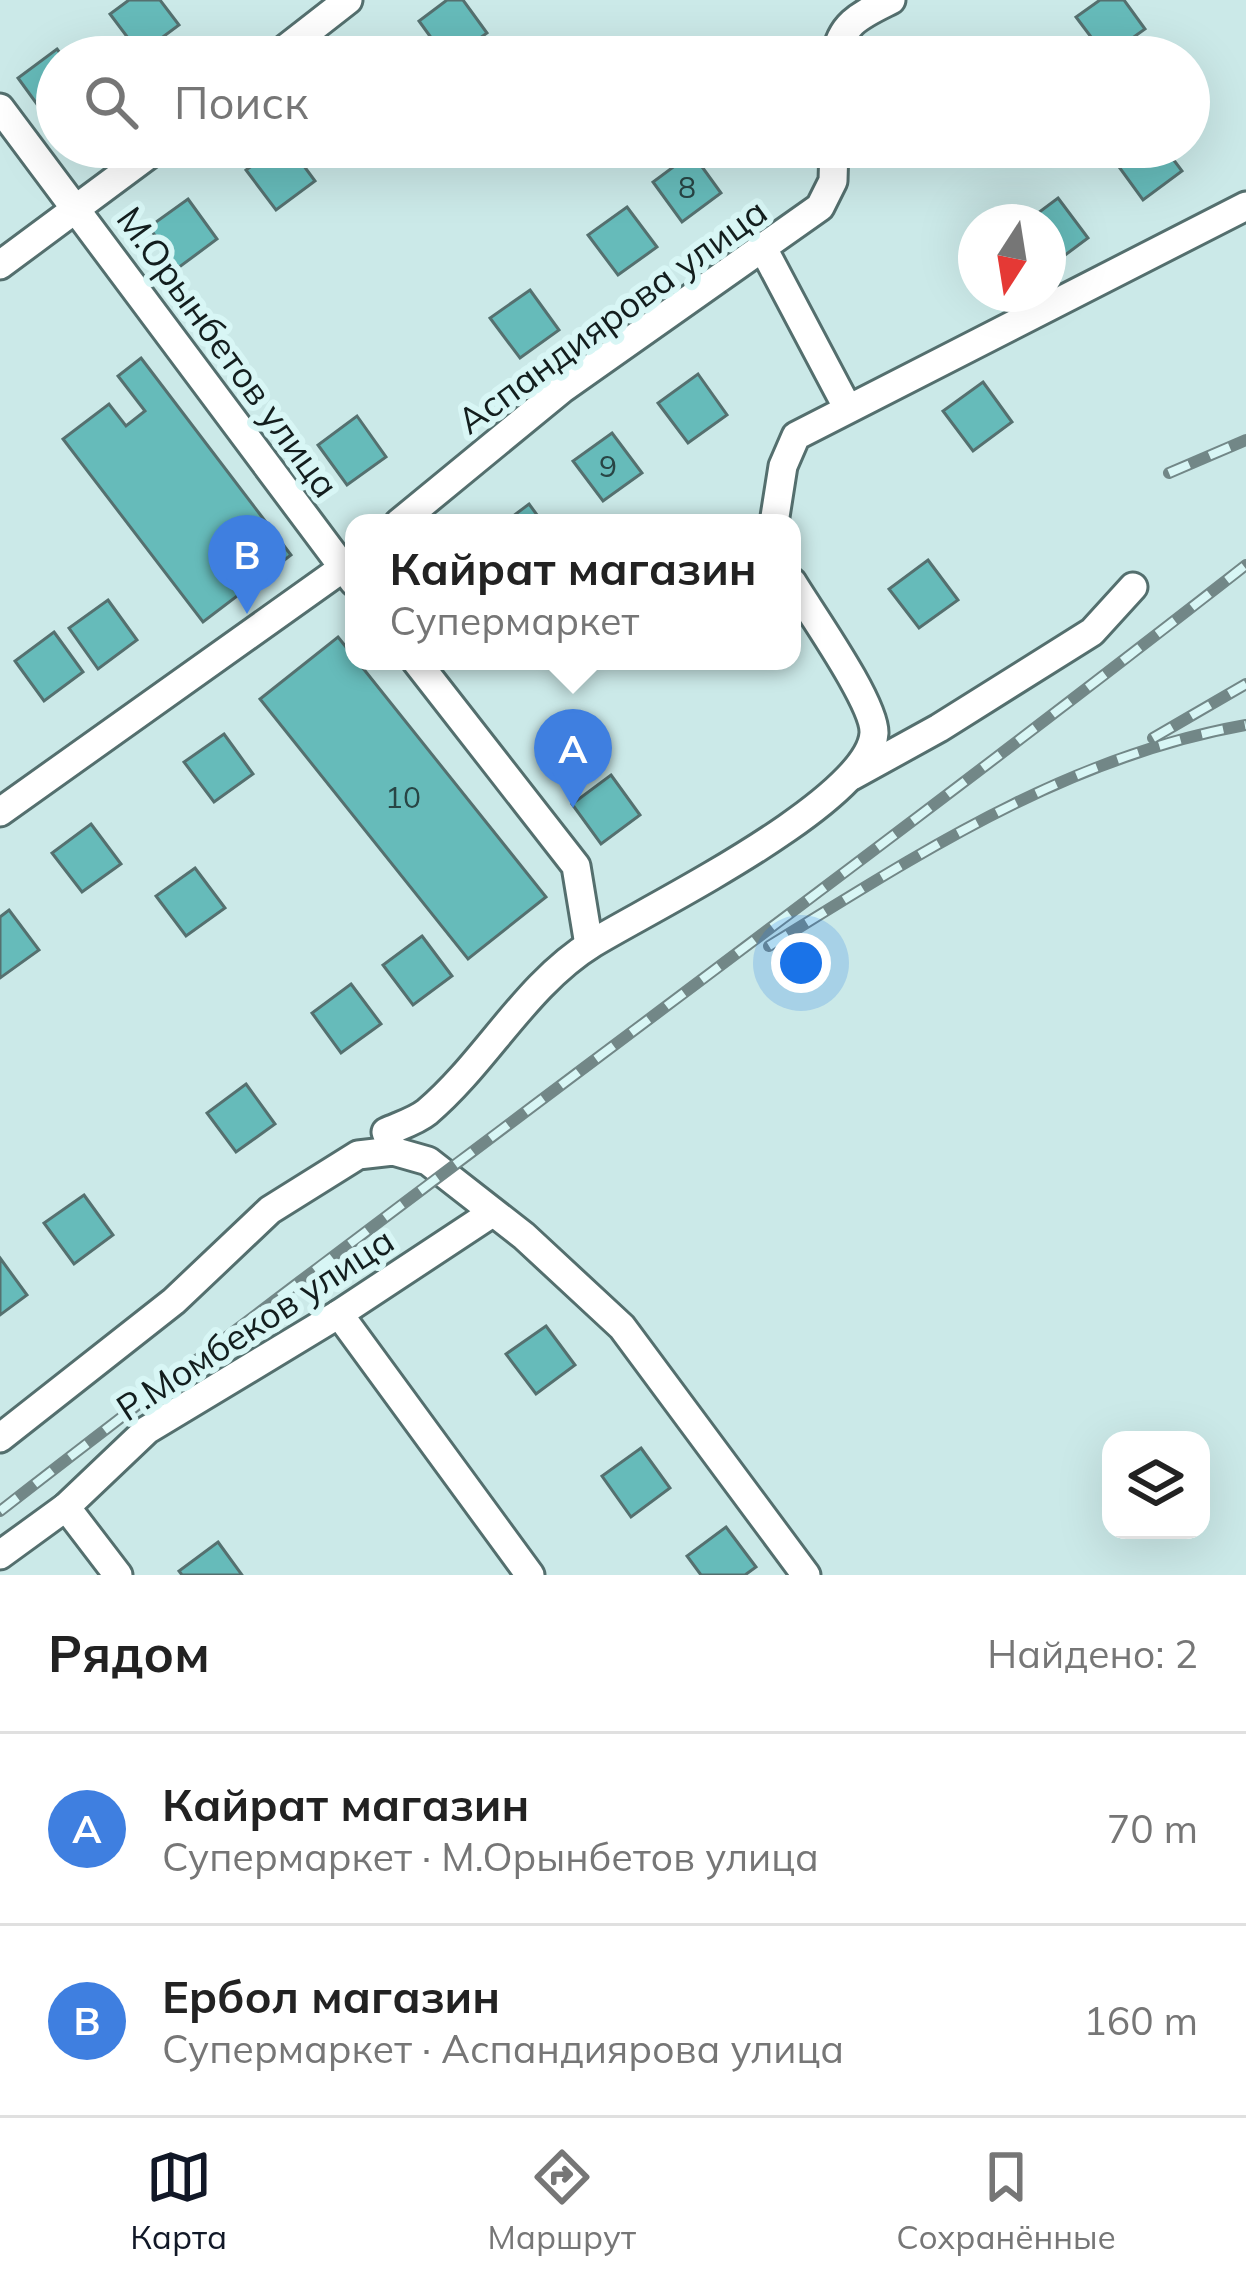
<!DOCTYPE html>
<html lang="ru">
<meta charset="utf-8">
<style>
body{margin:0;font-family:Mulish,sans-serif;background:#f6f6f6;color:#222}
.controls{position:absolute;right:36px;bottom:36px;display:grid;overflow:hidden;border-radius:24px;box-shadow:0 12px 48px #0002}
.controls button{width:108px;height:108px;display:grid;place-items:center;padding:0;border:0;border-bottom:3px solid #e0e0e0;background:#fff;color:#222;font:60px sans-serif}
.compass{position:absolute;left:958px;top:204px;width:108px;height:108px;border-radius:50%;background:#fff;box-shadow:0 12px 48px #0002;rotate:192deg}
.you{position:absolute;left:801px;top:963px;width:42px;height:42px;margin:-30px;border:9px solid #fff;border-radius:50%;background:#1a73e8;box-shadow:0 0 0 18px #1a73e833}
.badge{display:grid;place-items:center;width:78px;height:78px;border-radius:50%;background:#111827;color:#fff;font-size:39px;font-weight:700}
.pin{position:absolute;translate:-50% -99px;filter:drop-shadow(0 3px 6px #0008)}
.pin::after{content:'';position:absolute;top:63px;width:42px;height:36px;background:inherit;clip-path:polygon(0 0,100% 0,50% 100%)}
.popup{position:absolute;left:345px;top:514px;width:456px;height:156px;box-sizing:border-box;display:grid;place-content:center;border-radius:24px;background:#fff;filter:drop-shadow(0 3px 9px #0005);font-size:39px;white-space:nowrap;color:#767676}
.popup b{font-size:45px;color:#222}
.popup::after{content:'';position:absolute;left:50%;top:100%;margin-left:-24px;border:24px solid transparent;border-top-color:#fff}
.list{margin:0;padding:0;list-style:none}
h2{display:flex;justify-content:space-between;align-items:center;height:156px;margin:0;padding:0 48px;font-size:51px}
h2 small{font-size:39px;font-weight:400;color:#767676}
.list li{display:grid;grid-template-columns:78px 1fr auto;gap:36px;align-items:center;box-sizing:border-box;height:192px;padding:0 48px;border-top:3px solid #e0e0e0}
.list b{display:block;font-size:45px;white-space:nowrap}
.list p{margin:0;font-size:39px;white-space:nowrap;color:#767676}
.list em{font-size:39px;font-style:normal;color:#767676}
.icon{flex:none;width:66px;height:66px;fill:none;stroke:currentColor;stroke-width:2;stroke-linecap:round;stroke-linejoin:round}
.map{position:relative;flex:none;width:1246px;height:1575px;overflow:hidden}
.search{position:absolute;background:#fff;box-shadow:0 12px 48px #0002;left:36px;right:36px;top:36px;height:132px;display:flex;align-items:center;gap:30px;box-sizing:border-box;padding:0 42px;border-radius:66px;color:#767676;font-size:45px}
.sheet{height:540px;background:#fff}
nav{display:flex;justify-content:space-around;align-items:center;box-sizing:border-box;height:168px;border-top:3px solid #e0e0e0;background:#fff;font-size:33px;color:#767676}
nav a{display:grid;justify-items:center;gap:6px}
nav .on{color:#111827}
.map>svg:first-child{display:block}
</style>
<div class="map">
<svg width="1246" height="1575" viewBox="0 0 1246 1575">
<rect width="100%" height="100%" fill="#cbe9e8"/>
<g fill="#66bbba" stroke="#55706f" stroke-width="3">
<polygon points="129,0 160,0 179,25 140,54 110,14"/>
<polygon points="447,0 463,0 487,33 454,57 445,57 419,21"/>
<polygon points="1100,0 1124,0 1145,29 1106,57 1076,17"/>
<polygon points="57,49 63,57 57,57 57,111 47,118 18,78"/>
<polygon points="278,147 290,147 315,181 276,210 246,170"/>
<polygon points="913,147 950,147 926,165"/>
<polygon points="1131,147 1164,147 1182,171 1143,200 1114,160"/>
<polygon points="692,153 721,193 682,222 653,182"/>
<polygon points="1058,198 1088,238 1049,267 1048,222 1026,222"/>
<polygon points="188,199 217,239 178,268 149,227"/>
<polygon points="627,207 657,247 618,275 588,235"/>
<polygon points="530,290 559,330 520,358 490,318"/>
<polygon points="141,358 291,555 203,622 63,439 109,404 126,426 145,411 118,376"/>
<polygon points="698,374 727,415 688,443 658,403"/>
<polygon points="983,382 1012,422 973,451 943,411"/>
<polygon points="357,416 386,457 347,485 318,445"/>
<polygon points="612,433 642,473 603,501 573,461"/>
<polygon points="529,504 543,523 504,523"/>
<polygon points="928,560 958,600 919,628 889,589"/>
<polygon points="108,600 137,640 98,669 69,628"/>
<polygon points="54,632 83,672 44,701 15,661"/>
<polygon points="338,637 546,897 468,959 260,699"/>
<polygon points="224,734 253,774 214,802 184,762"/>
<polygon points="611,775 640,815 601,844 572,804"/>
<polygon points="91,824 121,864 82,892 52,853"/>
<polygon points="195,868 225,908 186,936 156,896"/>
<polygon points="9,910 39,950 0,978 0,917"/>
<polygon points="422,936 452,976 413,1005 383,965"/>
<polygon points="351,984 381,1024 341,1053 312,1013"/>
<polygon points="246,1084 275,1124 236,1152 207,1113"/>
<polygon points="84,1195 113,1235 74,1264 44,1223"/>
<polygon points="0,1258 27,1295 0,1315"/>
<polygon points="546,1326 575,1365 536,1394 506,1354"/>
<polygon points="641,1448 670,1488 631,1517 602,1476"/>
<polygon points="726,1527 756,1567 745,1575 701,1575 687,1556"/>
<polygon points="218,1542 242,1575 182,1575 179,1571"/>
</g>
<g fill="none" stroke-linecap="round" stroke-linejoin="round">
<defs>
<g id="minor">
<polyline points="275,57 348,0"/>
<path d="M836,57C840,23 863,14 891,0"/>
<polyline points="0,108 354,582"/>
<polyline points="764,250 847,407"/>
<polyline points="0,265 159,147"/>
<polyline points="399,523 562,389 820,207 833,181 834,147"/>
<polyline points="774,523 783,466 796,436 1246,206"/>
<polyline points="416,661 576,866 589,945"/>
<polyline points="852,776 939,728 1092,632 1133,587"/>
<polyline points="0,812 354,560"/>
<path d="M393,1151L386,1132C399,1126 416,1121 427,1112C487,1061 525,985 593,943C650,908 870,801 874,733C875,703 810,612 792,582"/>
<polyline points="339,1314 530,1575"/>
<polyline points="0,1438 174,1301 270,1210 358,1155 393,1151 428,1161 524,1236 622,1327 806,1575"/>
<polyline points="66,1507 118,1575"/>
<polyline points="0,1555 66,1507 147,1430 339,1314 492,1213"/>
</g>
</defs>
<use href="#minor" stroke="#546f6e" stroke-width="33"/>
<use href="#minor" stroke="#fff" stroke-width="27"/>
<defs>
<g id="rail">
<polyline points="1169,473 1246,440"/>
<polyline points="1153,738 1246,684"/>
<path d="M769,946C922,852 1066,757 1246,725"/>
<path d="M0,1511C412,1191 835,886 1246,565"/>
</g>
</defs>
<use href="#rail" stroke="#728787" stroke-width="12"/>
<use href="#rail" stroke="#d8f6f5" stroke-width="8" stroke-dasharray="22" stroke-linecap="butt"/>
</g>
<g text-anchor="middle" stroke-width="12" stroke-linejoin="round" paint-order="stroke">
<g font-size="30" fill="#284545">
<text x="687" y="198">8</text>
<text x="608" y="477">9</text>
<text x="403" y="808">10</text>
</g>
<g font-size="36" fill="#131e1e" stroke="#d8f6f5">
<text transform="translate(612 316) rotate(-36)" y="13">Аспандиярова улица</text>
<text transform="translate(228 352) rotate(54)" y="13">М.Орынбетов улица</text>
<text transform="translate(255 1324) rotate(-33)" y="13">Р.Момбеков улица</text>
</g>
</g>
</svg>
<div class="controls">
<button><svg class="icon" aria-label="layers" viewBox="0 0 24 24"><path d="M12 4l9 5-9 5-9-5zM3 14l9 5 9-5"/></svg></button>
</div>
<svg class="compass" viewBox="-18 -18 36 36"><path d="M0-13l5 13h-10z" fill="#e53935"/><path d="M0 13l5-13h-10z" fill="#767676"/></svg>
<div class="you"></div>
<div class="pin badge" style="left:573px;top:808px;background:#3f7fe0">A</div>
<div class="popup"><b>Кайрат магазин</b>Супермаркет</div>
<div class="pin badge" style="left:247px;top:614px;background:#3f7fe0">B</div>
<div class="search"><svg class="icon" aria-label="search" viewBox="0 0 24 24"><circle cx="10" cy="10" r="6"/><path d="M15 15l6 6"/></svg>Поиск</div>
</div>
<section class="sheet">
<h2>Рядом<small>Найдено: 2</small></h2>
<ul class="list">
<li><span class="badge" style="background:#3f7fe0">A</span><div><b>Кайрат магазин</b><p>Супермаркет · М.Орынбетов улица</p></div><em>70 m</em></li>
<li><span class="badge" style="background:#3f7fe0">B</span><div><b>Ербол магазин</b><p>Супермаркет · Аспандиярова улица</p></div><em>160 m</em></li>
</ul>
</section>
<nav>
<a class="on"><svg class="icon" aria-label="map" viewBox="0 0 24 24"><path d="M3 6l6-2 6 2 6-2v14l-6 2-6-2-6 2zM9 4v14M15 6v14"/></svg>Карта</a>
<a><svg class="icon" aria-label="directions" viewBox="0 0 24 24"><path d="M12 3l9 9-9 9-9-9zM9 14v-3h6M13 9l2 2-2 2"/></svg>Маршрут</a>
<a><svg class="icon" aria-label="saved" viewBox="0 0 24 24"><path d="M7 4h10v16l-5-4-5 4z"/></svg>Сохранённые</a>
</nav>
